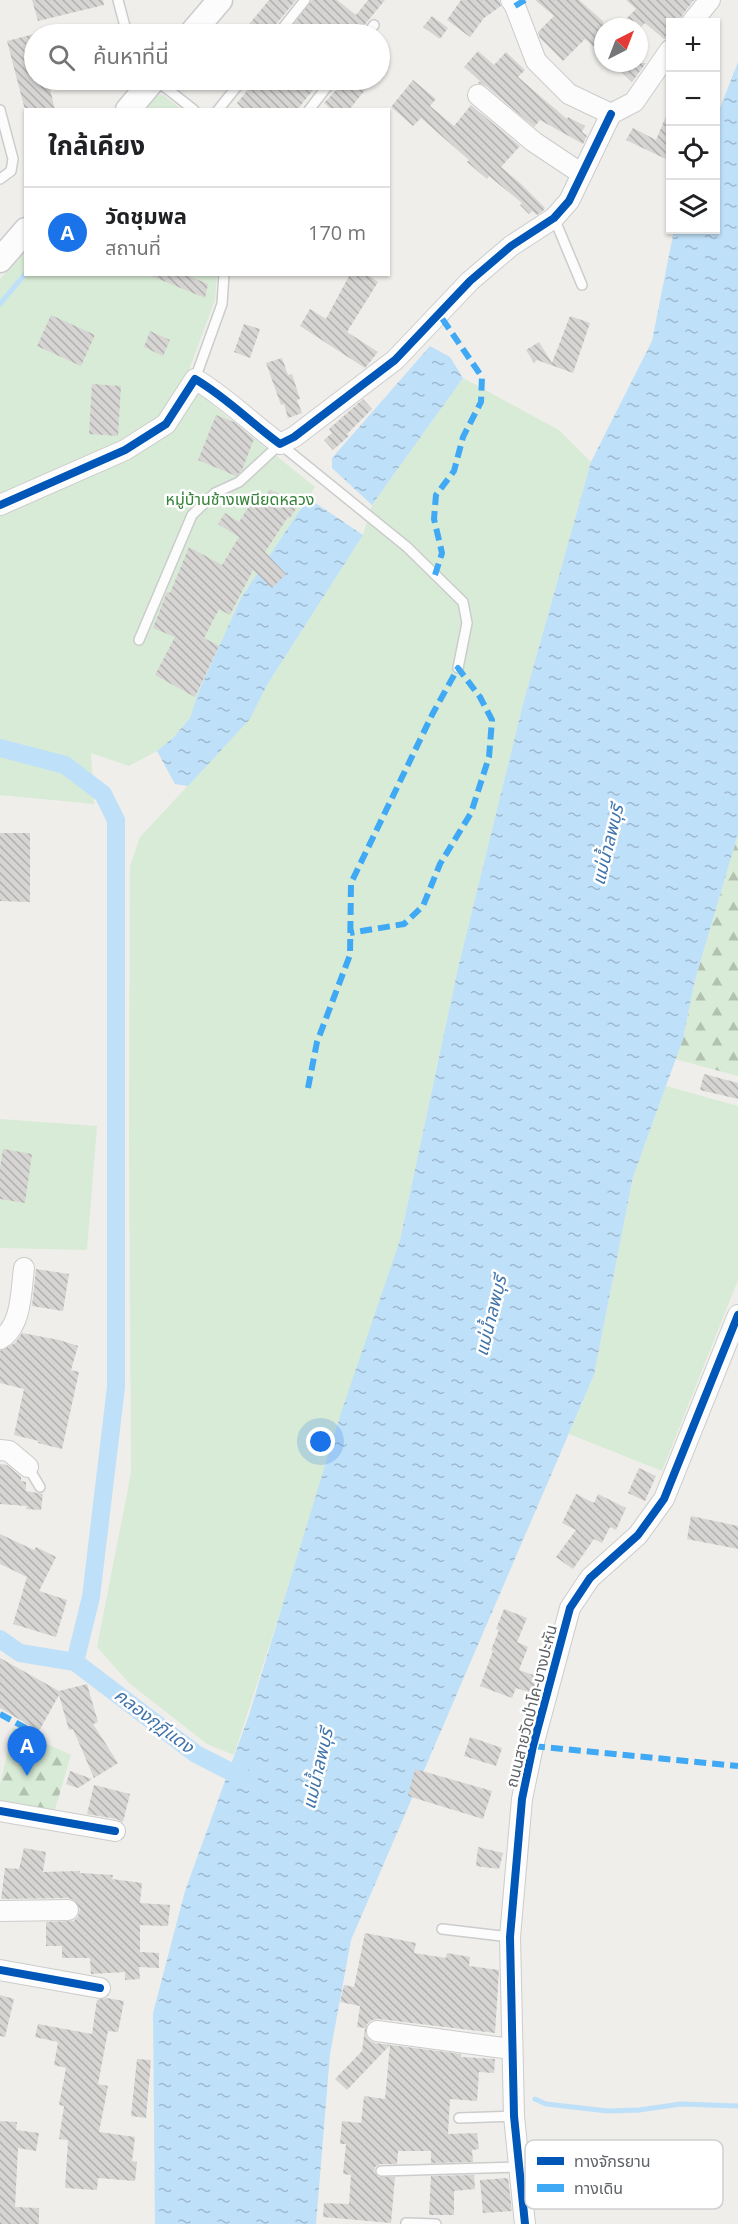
<!DOCTYPE html>
<html lang="th">
<meta charset="utf-8">
<style>
body{margin:0;font-family:"Open Sans","Noto Sans Thai",sans-serif;background:#f2f2f2;color:#202124}
.controls{position:absolute;right:18px;top:18px;display:grid;overflow:hidden;border-radius:0px;box-shadow:0 2px 4px #0004}
.controls button{width:54px;height:54px;display:grid;place-items:center;padding:0;border:0;border-bottom:2px solid #e0e0e0;background:#fff;color:#202124;font:30px sans-serif}
.compass{position:absolute;left:594px;top:18px;width:54px;height:54px;border-radius:50%;background:#fff;box-shadow:0 2px 4px #0004;rotate:42deg}
.you{position:absolute;left:321px;top:1442px;width:21px;height:21px;margin:-15px;border:4px solid #fff;border-radius:50%;background:#1a73e8;box-shadow:0 0 0 9px #1a73e833}
.badge{display:grid;place-items:center;width:39px;height:39px;border-radius:50%;background:#1a73e8;color:#fff;font-size:20px;font-weight:700}
.pin{position:absolute;translate:-50% -50px;filter:drop-shadow(0 2px 3px #0008)}
.pin::after{content:'';position:absolute;top:32px;width:21px;height:18px;background:inherit;clip-path:polygon(0 0,100% 0,50% 100%)}
.list{margin:0;padding:0;list-style:none}
h2{display:flex;justify-content:space-between;align-items:center;height:78px;margin:0;padding:0 24px;font-size:26px}
h2 small{font-size:20px;font-weight:400;color:#757577}
.list li{display:grid;grid-template-columns:39px 1fr auto;gap:18px;align-items:center;box-sizing:border-box;height:90px;padding:0 24px;border-top:2px solid #e0e0e0}
.list b{display:block;font-size:22px;white-space:nowrap}
.list p{margin:0;font-size:20px;white-space:nowrap;color:#757577}
.list em{font-size:20px;font-style:normal;color:#757577}
.icon{flex:none;width:33px;height:33px;fill:none;stroke:currentColor;stroke-width:2;stroke-linecap:round;stroke-linejoin:round}
.map{position:relative;flex:none;width:738px;height:2224px;overflow:hidden}
.search{position:absolute;background:#fff;box-shadow:0 2px 4px #0004;left:24px;top:24px;width:366px;height:66px;display:flex;align-items:center;gap:15px;box-sizing:border-box;padding:0 21px;border-radius:33px;color:#757577;font-size:22px}
.panel{position:absolute;background:#fff;box-shadow:0 2px 4px #0004;left:24px;top:108px;width:366px;height:168px;border-radius:0px}
.map>svg:first-child{display:block}
</style>
<div class="map">
<svg width="738" height="2224" viewBox="0 0 738 2224">
<defs>
<pattern id="forest-firs" width="22" height="20" patternUnits="userSpaceOnUse" patternTransform="scale(1.5)"><rect width="22" height="20" fill="#d8ebd6"/><path d="M5 1l3.5 6h-7zM16 11l3.5 6h-7z" fill="#b2c2b1"/></pattern>
<pattern id="water-ripples" width="26" height="14" patternUnits="userSpaceOnUse" patternTransform="scale(1.5)"><rect width="26" height="14" fill="#bfe0f9"/><path d="M2 4q2-2 4 0t4 0M15 11q2-2 4 0t4 0" fill="none" stroke="#9eb9cd"/></pattern>
<pattern id="building-back-hatch" width="6" height="6" patternUnits="userSpaceOnUse" patternTransform="scale(1.5)"><rect width="6" height="6" fill="#d6d5d3"/><path d="M-1 5l2 2M0 0l6 6M5-1l2 2" fill="none" stroke="#b1b0af"/></pattern>
</defs>
<rect width="100%" height="100%" fill="#efeeea"/>
<g fill="#d8ebd6">
<polygon points="163,95 181,109 143,110 154,96"/>
<polygon points="25,248 26,274 217,275 215,300 186,378 214,406 315,487 241,598 198,693 190,718 173,739 157,751 129,766 91,753 94,804 0,795 0,279"/>
<polygon points="463,378 559,430 591,462 524,700 458,968 400,1240 234,1755 207,1744 129,1683 97,1647 131,1473 129,1137 130,866 140,837 250,719 267,685 363,535 372,505"/>
<polygon points="666,1086 738,1106 738,1280 662,1471 569,1434 594,1375 633,1177"/>
<polygon points="0,1119 97,1126 87,1250 0,1248"/>
</g>
<g fill="url(#forest-firs)">
<polygon points="738,834 738,1076 675,1059 683,1039 695,980"/>
<polygon points="13,1728 71,1755 54,1813 0,1807 0,1785"/>
</g>
<g fill="url(#water-ripples)">
<polygon points="738,62 738,834 695,980 683,1039 633,1177 594,1375 351,1940 330,2054 316,2224 155,2224 153,2013 185,1891 249,1715 341,1413 400,1240 458,968 524,700 591,462 652,341 674,230 716,230 716,118"/>
<polygon points="430,346 450,357 463,378 372,505 332,468 332,458"/>
<polygon points="308,498 363,535 267,685 250,719 188,786 175,784 157,751 173,738 190,718 198,693 241,598"/>
</g>
<g fill="none" stroke-linecap="round" stroke-linejoin="round">
<g stroke="#bfe0f9" stroke-width="5">
<polyline points="0,304 26,273"/>
<polyline points="535,2099 546,2104 608,2111 639,2110 681,2104 738,2106"/>
</g>
<g stroke="#bfe0f9" stroke-width="18">
<polyline points="0,748 65,765 103,794 116,820 116,1387 91,1597 75,1662"/>
<polyline points="0,1639 20,1653 75,1662 196,1754 249,1781"/>
</g>
</g>
<g fill="url(#building-back-hatch)">
<polygon points="32,0 103,0 104,5 38,21"/>
<polygon points="269,0 296,0 268,34 241,34"/>
<polygon points="312,0 337,0 356,15 368,0 385,0 357,34 299,34 291,28"/>
<polygon points="461,0 499,0 501,6 484,18 470,37 447,20"/>
<polygon points="535,0 579,0 603,21 603,55 585,39 563,61 540,38 538,32 554,16"/>
<polygon points="626,0 694,0 683,14 679,22 670,22 670,38 664,39 645,23 641,27 618,27 636,9"/>
<polygon points="432,16 448,28 440,39 423,27"/>
<polygon points="34,34 34,80 48,80 55,110 25,110 7,41"/>
<polygon points="478,51 494,65 506,52 525,70 518,77 567,119 568,117 585,126 582,132 587,136 583,144 540,120 534,127 486,86 478,83 480,81 464,67"/>
<polygon points="612,63 646,63 632,82"/>
<polygon points="256,80 321,80 297,110 244,110 237,103"/>
<polygon points="346,80 373,80 349,110 332,110 324,103"/>
<polygon points="413,80 436,99 430,106 454,126 471,105 520,146 501,167 520,183 545,208 543,211 537,215 532,211 529,214 520,205 522,203 489,176 487,179 467,162 469,160 421,118 413,126 391,107"/>
<polygon points="670,107 670,161 626,140 633,128 656,140"/>
<polygon points="184,274 208,284 205,298 149,275"/>
<polygon points="350,274 367,274 378,282 347,332 378,352 365,368 300,326 310,309 326,319"/>
<polygon points="51,315 95,335 81,366 37,346"/>
<polygon points="570,316 590,323 573,373 537,360 534,363 526,350 539,342 552,363"/>
<polygon points="244,324 260,329 250,358 234,352"/>
<polygon points="150,331 170,340 163,356 144,347"/>
<polygon points="282,358 288,375 292,374 300,399 297,400 302,413 288,418 284,404 281,405 266,363"/>
<polygon points="92,384 121,386 118,436 89,434"/>
<polygon points="363,399 372,409 347,434 349,436 333,450 324,440 332,433 329,429"/>
<polygon points="216,415 234,422 254,439 242,470 236,476 198,460"/>
<polygon points="270,489 280,495 282,493 299,504 290,518 288,517 265,552 286,574 272,588 253,570 230,615 219,609 204,638 219,646 195,697 155,675 175,637 153,628 167,592 170,593 189,547 222,565 239,537 218,524 225,513 239,522 255,497 262,501"/>
<polygon points="0,833 30,833 30,902 0,901"/>
<polygon points="704,1074 738,1083 738,1099 700,1090"/>
<polygon points="3,1149 32,1154 25,1203 0,1199 0,1168"/>
<polygon points="36,1269 69,1274 63,1311 32,1306"/>
<polygon points="22,1333 59,1340 78,1346 71,1370 79,1372 62,1449 38,1443 39,1441 14,1435 24,1389 0,1383 0,1351 15,1343"/>
<polygon points="0,1464 7,1465 21,1477 21,1481 26,1482 26,1491 43,1494 41,1510 26,1509 27,1506 0,1504"/>
<polygon points="639,1468 656,1476 645,1501 628,1493"/>
<polygon points="576,1494 594,1503 598,1494 626,1508 616,1530 610,1527 602,1543 594,1539 573,1569 556,1557 576,1530 562,1523"/>
<polygon points="691,1516 738,1526 738,1549 687,1539"/>
<polygon points="0,1534 34,1550 36,1547 56,1557 39,1591 67,1600 56,1637 13,1624 27,1577 0,1564"/>
<polygon points="504,1609 527,1618 517,1642 528,1647 519,1670 539,1677 535,1694 516,1688 512,1698 480,1686 493,1651 491,1650 499,1630 496,1629"/>
<polygon points="0,1658 59,1691 87,1684 98,1722 93,1724 118,1763 94,1778 73,1729 69,1730 59,1695 39,1731 0,1708"/>
<polygon points="470,1737 502,1748 496,1766 464,1756"/>
<polygon points="415,1769 492,1791 483,1819 408,1796"/>
<polygon points="70,1771 92,1779 78,1788 66,1784"/>
<polygon points="94,1785 130,1794 123,1822 117,1819 87,1814"/>
<polygon points="478,1847 503,1853 499,1869 476,1866"/>
<polygon points="24,1848 46,1852 43,1872 80,1871 80,1873 113,1875 112,1879 142,1883 140,1903 170,1905 168,1926 140,1925 140,1952 159,1953 159,1968 139,1967 140,1979 125,1980 125,1972 91,1974 90,1958 62,1958 62,1946 46,1946 46,1922 74,1921 78,1916 80,1909 74,1900 68,1898 1,1899 5,1868 19,1869"/>
<polygon points="365,1933 416,1943 414,1953 446,1958 447,1953 470,1957 469,1966 499,1970 495,2033 379,2019 372,2020 367,2024 366,2035 369,2040 375,2043 461,2054 461,2057 495,2059 494,2073 479,2072 477,2101 450,2099 448,2134 477,2133 479,2149 472,2150 473,2162 431,2163 431,2151 398,2151 397,2164 380,2164 375,2167 374,2172 378,2177 395,2177 391,2223 323,2217 324,2203 349,2204 351,2175 343,2174 346,2144 340,2144 342,2121 361,2123 364,2096 385,2099 390,2045 347,2090 335,2079 362,2051 365,2028 357,2027 360,2006 340,2002 344,1985 354,1987"/>
<polygon points="0,1995 14,1999 5,2037 0,2036"/>
<polygon points="106,1998 124,2001 118,2032 108,2031 98,2084 108,2086 99,2132 135,2137 132,2161 137,2162 135,2181 98,2178 97,2190 65,2188 68,2140 59,2139 64,2106 59,2105 66,2068 54,2065 58,2042 35,2037 38,2024 92,2034 97,2000"/>
<polygon points="137,2059 151,2060 146,2118 131,2116"/>
<polygon points="0,2121 17,2122 16,2130 39,2133 36,2151 18,2148 15,2207 39,2208 39,2224 0,2224"/>
<polygon points="474,2175 475,2189 454,2191 454,2215 429,2215 431,2176"/>
<polygon points="508,2178 512,2211 483,2213 480,2180"/>
</g>
<g fill="none" stroke-linecap="round" stroke-linejoin="round">
<defs>
<g id="service">
<polyline points="118,0 127,34"/>
<polyline points="278,34 305,0"/>
<polyline points="367,34 374,25"/>
<polyline points="156,80 194,110"/>
<polyline points="0,110 13,159 11,171 0,179"/>
<polyline points="218,110 242,80"/>
<polyline points="309,110 332,80"/>
<polyline points="554,218 582,285"/>
<polyline points="195,379 222,304 224,274"/>
<polyline points="139,640 192,515 215,493 239,482 280,444 407,547 463,602 467,623 458,668"/>
<polyline points="28,1467 40,1487"/>
<polyline points="442,1929 510,1937"/>
<polyline points="459,2118 514,2116"/>
<polyline points="381,2171 520,2167"/>
<polyline points="406,2223 436,2224"/>
</g>
<g id="minor">
<polyline points="511,0 515,6 536,61 569,94 611,114 634,102 670,50"/>
<polyline points="692,22 710,0"/>
<polyline points="478,95 534,142 582,174"/>
<path d="M0,505L125,450L166,424L195,379C226,397 251,423 280,444L294,437L395,360L470,281L511,246L554,218L569,201L611,114"/>
<path d="M0,1339C22,1327 21,1290 24,1268"/>
<polyline points="0,1450 9,1451 28,1467"/>
<polyline points="0,1811 115,1831"/>
<polyline points="0,1911 68,1910"/>
<polyline points="0,1970 100,1988"/>
<polyline points="377,2031 511,2049"/>
<polyline points="525,2224 514,2116 510,1937 522,1799 533,1746 570,1608 590,1578 638,1535 664,1499 738,1315"/>
</g>
<g id="tertiary">
<polyline points="191,34 220,0"/>
<polyline points="128,110 153,80"/>
<polyline points="0,260 26,230"/>
</g>
</defs>
<use href="#service" stroke="#cbcccc" stroke-width="12"/>
<use href="#minor" stroke="#cbcccc" stroke-width="22"/>
<use href="#tertiary" stroke="#cbcccc" stroke-width="27"/>
<use href="#service" stroke="#fdfcfc" stroke-width="9"/>
<use href="#minor" stroke="#fdfcfc" stroke-width="20"/>
<use href="#tertiary" stroke="#fdfcfc" stroke-width="24"/>
<g stroke="#3fa9f5" stroke-width="6" stroke-dasharray="12 6" stroke-linecap="butt">
<polyline points="515,6 525,0"/>
<polyline points="435,575 442,553 434,519 436,495 454,471 463,437 481,402 482,377 439,314"/>
<polyline points="308,1088 317,1042 350,955 351,883 433,713 458,668 480,697 492,720 489,757 471,813 440,864 423,906 404,924 350,933"/>
<polyline points="0,1714 44,1738"/>
<polyline points="533,1746 738,1766"/>
</g>
<defs>
<g id="cycleway">
<path d="M0,505L125,450L166,424L195,379C226,397 251,423 280,444L294,437L395,360L470,281L511,246L554,218L569,201L611,114"/>
<polyline points="0,1811 115,1831"/>
<polyline points="0,1970 100,1988"/>
<polyline points="525,2224 514,2116 510,1937 522,1799 533,1746 570,1608 590,1578 638,1535 664,1499 738,1315"/>
</g>
</defs>
<use href="#cycleway" stroke="#fff" stroke-width="11"/>
<use href="#cycleway" stroke="#0057b8" stroke-width="8"/>
</g>
<g text-anchor="middle" stroke-width="5" stroke-linejoin="round" paint-order="stroke">
<g font-size="16" fill="#348238" stroke="#fff">
<text x="240" y="505">หมู่บ้านช้างเพนียดหลวง</text>
</g>
<g font-size="16" fill="#5f6368" stroke="#fff">
<text transform="translate(531 1706) rotate(-76)" y="6">ถนนสายวัดป่าโค-บางปะหัน</text>
</g>
<g font-size="18" font-style="italic" fill="#4174aa" stroke="#fff">
<text transform="translate(608 845) rotate(-76)" y="6">แม่น้ำลพบุรี</text>
<text transform="translate(491 1316) rotate(-76)" y="6">แม่น้ำลพบุรี</text>
<text transform="translate(154 1721) rotate(37)" y="6">คลองกุฎีแดง</text>
<text transform="translate(318 1769) rotate(-77)" y="6">แม่น้ำลพบุรี</text>
</g>
</g>
<rect x="525" y="2140" width="198" height="69" rx="9" fill="#fff" stroke="#cfd0d2" stroke-width="1.5"/>
<rect x="537" y="2157" width="27" height="8" fill="#0057b8"/>
<rect x="537" y="2184" width="27" height="8" fill="#3fa9f5"/>
<g font-size="16" fill="#5f6368">
<text x="574" y="2167">ทางจักรยาน</text>
<text x="574" y="2194">ทางเดิน</text>
</g>
</svg>
<div class="controls">
<button>+</button>
<button>−</button>
<button><svg class="icon" aria-label="locate" viewBox="0 0 24 24"><circle cx="12" cy="12" r="6"/><path d="M12 2v4M12 18v4M2 12h4M18 12h4"/></svg></button>
<button><svg class="icon" aria-label="layers" viewBox="0 0 24 24"><path d="M12 4l9 5-9 5-9-5zM3 14l9 5 9-5"/></svg></button>
</div>
<svg class="compass" viewBox="-18 -18 36 36"><path d="M0-13l5 13h-10z" fill="#e53935"/><path d="M0 13l5-13h-10z" fill="#757577"/></svg>
<div class="you"></div>
<div class="pin badge" style="left:27px;top:1776px">A</div>
<div class="search"><svg class="icon" aria-label="search" viewBox="0 0 24 24"><circle cx="10" cy="10" r="6"/><path d="M15 15l6 6"/></svg>ค้นหาที่นี่</div>
<section class="panel">
<h2>ใกล้เคียง<small></small></h2>
<ul class="list">
<li><span class="badge">A</span><div><b>วัดชุมพล</b><p>สถานที่</p></div><em>170 m</em></li>
</ul>
</section>
</div>
